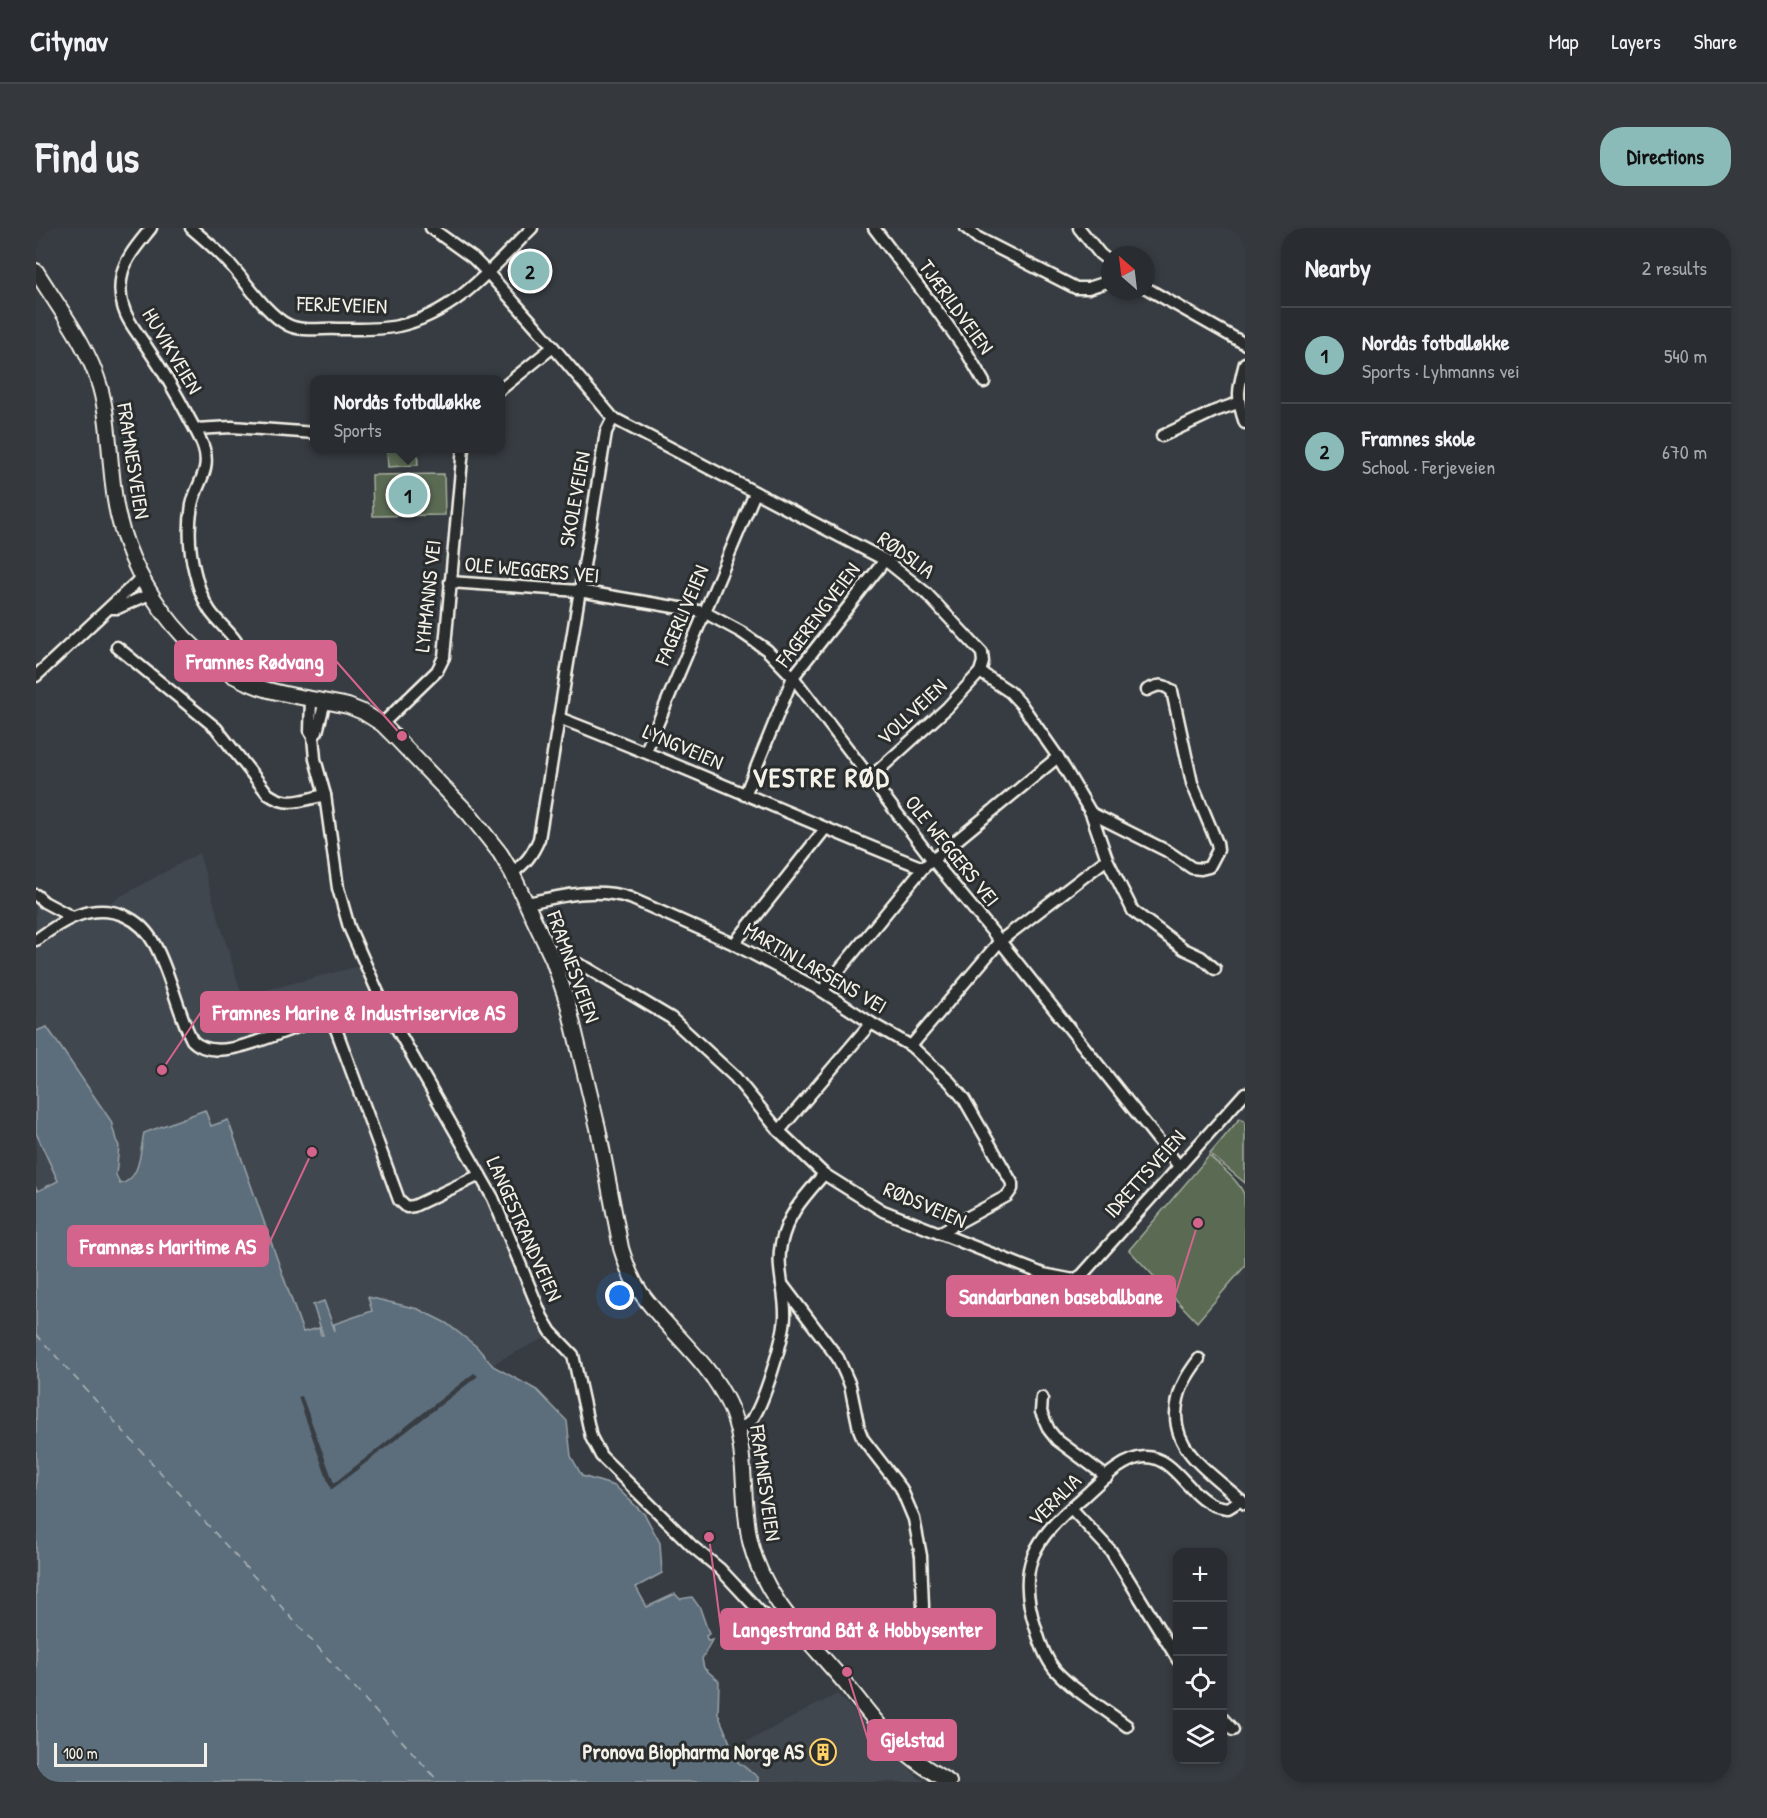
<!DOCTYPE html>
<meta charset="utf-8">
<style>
body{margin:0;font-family:"Patrick Hand",sans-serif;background:#35393e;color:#f1f3f6}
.controls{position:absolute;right:18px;bottom:18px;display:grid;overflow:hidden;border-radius:12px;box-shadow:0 3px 9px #0003}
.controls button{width:54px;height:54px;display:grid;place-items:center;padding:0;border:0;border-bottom:2px solid #45494d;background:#292d32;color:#f1f3f6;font:30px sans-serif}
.compass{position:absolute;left:1065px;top:18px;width:54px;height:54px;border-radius:50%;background:#292d32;box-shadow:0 3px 9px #0003;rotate:332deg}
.scale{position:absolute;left:18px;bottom:15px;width:153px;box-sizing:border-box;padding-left:6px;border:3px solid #f4f1e8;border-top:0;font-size:16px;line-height:21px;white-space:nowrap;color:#f4f1e8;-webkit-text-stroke:4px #2a2d2e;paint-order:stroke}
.you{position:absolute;left:584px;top:1068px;width:21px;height:21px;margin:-15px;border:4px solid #fff;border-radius:50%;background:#1a73e8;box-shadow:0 0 0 9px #1a73e833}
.badge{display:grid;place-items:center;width:39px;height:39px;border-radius:50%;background:#8bbbb9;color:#111;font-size:20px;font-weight:700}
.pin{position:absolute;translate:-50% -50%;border:3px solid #fff;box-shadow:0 2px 6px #0006}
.popup{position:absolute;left:274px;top:147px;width:195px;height:78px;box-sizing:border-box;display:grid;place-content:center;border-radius:12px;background:#292d32;filter:drop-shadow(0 2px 4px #0005);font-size:20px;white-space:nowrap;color:#a5a8ac}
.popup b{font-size:22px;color:#f1f3f6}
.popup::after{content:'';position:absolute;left:50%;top:100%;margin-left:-12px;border:12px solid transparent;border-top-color:#292d32}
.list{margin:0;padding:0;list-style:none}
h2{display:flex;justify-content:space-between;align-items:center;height:78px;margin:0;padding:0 24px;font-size:26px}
h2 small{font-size:20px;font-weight:400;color:#a5a8ac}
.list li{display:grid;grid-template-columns:39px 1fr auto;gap:18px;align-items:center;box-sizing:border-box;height:96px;padding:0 24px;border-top:2px solid #45494d}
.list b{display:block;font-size:22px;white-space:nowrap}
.list p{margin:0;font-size:20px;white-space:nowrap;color:#a5a8ac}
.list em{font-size:20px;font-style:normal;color:#a5a8ac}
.icon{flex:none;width:33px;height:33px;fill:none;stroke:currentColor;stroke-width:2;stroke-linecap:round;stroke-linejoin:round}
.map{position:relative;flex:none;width:1209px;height:1554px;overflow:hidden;border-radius:24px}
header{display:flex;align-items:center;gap:36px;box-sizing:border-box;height:84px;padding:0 30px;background:#292d32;border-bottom:2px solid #45494d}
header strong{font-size:28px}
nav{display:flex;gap:33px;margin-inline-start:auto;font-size:21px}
.intro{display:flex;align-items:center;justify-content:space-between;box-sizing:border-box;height:144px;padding:0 36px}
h1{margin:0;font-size:42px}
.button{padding:15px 27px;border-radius:24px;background:#8bbbb9;color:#111;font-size:21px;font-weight:700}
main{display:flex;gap:36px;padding:0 36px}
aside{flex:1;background:#292d32;border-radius:24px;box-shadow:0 3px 9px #0003}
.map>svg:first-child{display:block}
</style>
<header>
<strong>Citynav</strong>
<nav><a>Map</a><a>Layers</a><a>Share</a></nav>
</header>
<div class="intro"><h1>Find us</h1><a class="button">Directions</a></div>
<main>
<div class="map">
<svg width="1209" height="1554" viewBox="0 0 1209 1554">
<rect width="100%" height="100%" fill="#373c42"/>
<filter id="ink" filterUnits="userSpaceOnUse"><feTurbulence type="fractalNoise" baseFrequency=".0167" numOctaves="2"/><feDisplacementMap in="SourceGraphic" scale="12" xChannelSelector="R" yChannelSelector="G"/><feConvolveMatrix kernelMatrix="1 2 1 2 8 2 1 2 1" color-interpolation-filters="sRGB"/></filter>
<g filter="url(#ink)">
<g fill="#404650">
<polygon points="163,625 206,768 328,737 457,970 517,1106 462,1133 457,1138 440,1118 333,1070 337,1083 298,1096 298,1103 288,1073 278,1076 288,1107 266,1104 192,892 174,898 108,905 99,947 90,955 84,956 80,947 83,918 80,912 74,893 11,800 0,803 0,667 36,689 58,683"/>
<polygon points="0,905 22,953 2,964 0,960"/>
<polygon points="801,1466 883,1550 891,1554 722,1554 722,1548 702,1534 697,1521"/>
</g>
<g fill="#5a6b53" stroke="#a7ae9e" stroke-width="1.5">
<polygon points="351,221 381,221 382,237 352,239"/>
<polygon points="408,246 409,287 337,288 336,247"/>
<polygon points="1204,890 1209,894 1209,955 1174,926"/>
<path d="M1173,928C1185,939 1201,951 1208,966C1209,976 1209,1024 1209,1038L1161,1094L1093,1022Z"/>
</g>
<path fill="#5c6e7c" stroke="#99a2a7" stroke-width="1.5" d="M11,799L75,893L80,912L83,918L80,947L84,956C105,952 104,922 108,905L169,882L175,898L192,892L267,1104L283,1100L285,1107H287L277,1077L288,1073L299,1103L298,1096L336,1083L332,1069L382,1081L410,1095L440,1118L457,1138L501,1162L531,1193L535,1228L546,1248L579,1258L609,1287L624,1315L626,1345L600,1359L611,1379L639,1366L644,1371L656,1369L664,1380L673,1406L670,1408L672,1413L676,1412L666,1431L668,1440L683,1453L682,1486L702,1534L722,1549V1554H5L0,1536V960L2,963L22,953L0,905V803Z"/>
<polygon fill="#373c42" points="438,1145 442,1148 295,1262 262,1169 266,1168 298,1255"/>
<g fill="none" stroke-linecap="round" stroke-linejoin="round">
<polyline stroke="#b0b6b7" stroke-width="1.5" stroke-dasharray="8 6" stroke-linecap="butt" points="0,1106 403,1554"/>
<defs>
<g id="minor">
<path d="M115,0C104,14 90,29 86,46C84,56 84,69 87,78C91,94 104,108 112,121C127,143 140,165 152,188C157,198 165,210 168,221C175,243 160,256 156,277C152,300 153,323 159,345C162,358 166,371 174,383C190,406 217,416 200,448"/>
<path d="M155,0C168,11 181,22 192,34C210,53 229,85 252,97C266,104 287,100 302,101C321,101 343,102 362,98C419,86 457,39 496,0"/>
<polyline points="395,0 437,30 452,45 502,101 577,190 849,332 890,365 946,425 947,434 944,444 911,480 834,550"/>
<polyline points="838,0 903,85 930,123 948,154"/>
<polyline points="930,0 942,10 1040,60 1052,60 1074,53"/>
<polyline points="1043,0 1064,26 1074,34"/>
<polyline points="1110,60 1209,116"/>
<path d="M1209,135C1202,161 1200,170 1209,195"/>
<polyline points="465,161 517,119"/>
<polyline points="159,201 196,199 279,205"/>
<polyline points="1126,208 1179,183 1202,175"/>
<polyline points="414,354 543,363 668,384 705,404 731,422 757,449 896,631 964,713 1142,937"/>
<polyline points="75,380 82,380 114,366"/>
<path d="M81,419L180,500L232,566C252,580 266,572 289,567"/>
<polyline points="944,444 974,464 985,476 1022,529 1055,585 1071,631 1097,683 1148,721 1165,729 1179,741"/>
<polyline points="0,448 105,350"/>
<polyline points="275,470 274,504 277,508 279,531 289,567 302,660 313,699 348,778 457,970 506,1089 515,1104 537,1127 555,1209 565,1228 657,1319 684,1341 726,1386 744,1398 754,1401 760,1398"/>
<path d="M523,490C646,537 765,592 887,640"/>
<polyline points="346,496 401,443 408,429 427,220"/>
<polyline points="277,508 281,504 289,473"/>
<polyline points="610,523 719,265"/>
<polyline points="709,567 757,449 849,332"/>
<path d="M1055,585L1131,623L1156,640L1165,641L1173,639L1182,622L1181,615L1156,555L1136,463C1126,455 1121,457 1111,462"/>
<path d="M476,645C490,635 496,627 503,611L570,204L577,190"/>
<polyline points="0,667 8,674 36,689"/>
<path d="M491,675C526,668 559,659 594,670L698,716L786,763L835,795L875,818L914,854L928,871L976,955V961L971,968L903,1005"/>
<path d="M0,712C27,692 56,674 89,688C103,694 112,704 119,717C135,747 141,782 156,812C184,842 258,793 291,791L300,801L363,972L371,979L378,978L444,947"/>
<polyline points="698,716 789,601"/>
<polyline points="517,732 536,733 551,740 635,790 699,849 743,903 788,946 847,983 1007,1046 1038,1052 1046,1047 1209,865"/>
<polyline points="786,763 887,640 1022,529"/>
<polyline points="875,818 964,713 1071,631"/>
<polyline points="743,903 835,795"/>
<polyline points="746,1056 802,1130 814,1157 823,1201 827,1211 865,1260 878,1291 885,1328 887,1379"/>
<path d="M1163,1131C1150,1148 1141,1163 1140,1186C1139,1228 1183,1250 1209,1276"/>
<polyline points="1006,1170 1005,1184 1013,1202 1021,1212 1071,1249"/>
<path d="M702,1200C706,1199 711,1197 714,1194C727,1180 748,1109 749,1089C750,1064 740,1041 745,1016C752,985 768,969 788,946"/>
<polyline points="1035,1280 1075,1323 1142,1432"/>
<polyline points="1186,1490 1197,1502"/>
<path d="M1091,1498C1068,1480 1039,1464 1019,1442C1009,1430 1004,1415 1000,1401C979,1339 998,1311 1045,1271C1062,1256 1085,1230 1109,1229C1135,1228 1150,1261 1170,1273C1177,1278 1184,1279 1192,1280L1205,1272"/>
</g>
<path id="secondary" d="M0,43C22,79 52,117 64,159C74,195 73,234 79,272C91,348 148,433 223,459C252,469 283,471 312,478L327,484L346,496L360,510L433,586L464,625L476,645L517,732L532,776L562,900L585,1020C590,1036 595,1051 605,1065C632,1103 672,1132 692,1175C713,1217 704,1268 714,1313C727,1370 773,1412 809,1455C829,1480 848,1506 872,1526C885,1537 899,1546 913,1554"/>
</defs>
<use href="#minor" stroke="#f4f1e8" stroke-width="15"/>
<use href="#secondary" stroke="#f4f1e8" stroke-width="18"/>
<use href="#minor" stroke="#2a2d2e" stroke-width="10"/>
<use href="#secondary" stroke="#2a2d2e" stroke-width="14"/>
</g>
</g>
<defs>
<symbol id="building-ring" viewBox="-11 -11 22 22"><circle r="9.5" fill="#2a2d2e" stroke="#ffd166" stroke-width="1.5"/><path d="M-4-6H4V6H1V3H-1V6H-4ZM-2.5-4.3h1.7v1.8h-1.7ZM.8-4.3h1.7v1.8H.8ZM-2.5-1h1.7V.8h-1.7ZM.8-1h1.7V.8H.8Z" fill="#ffd166"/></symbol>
</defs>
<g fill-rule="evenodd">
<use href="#building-ring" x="772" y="1509" width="30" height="30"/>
</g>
<g text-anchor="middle" stroke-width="6" stroke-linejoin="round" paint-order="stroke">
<g font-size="21" fill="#f4f1e8" stroke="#2a2d2e">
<text transform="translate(306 77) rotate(2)" y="7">FERJEVEIEN</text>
<text transform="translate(920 79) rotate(54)" y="7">TJÆRILDVEIEN</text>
<text transform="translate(136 123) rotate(59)" y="7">HUVIKVEIEN</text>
<text transform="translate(97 233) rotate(81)" y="7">FRAMNESVEIEN</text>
<text transform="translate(539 271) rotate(-80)" y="7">SKOLEVEIEN</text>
<text transform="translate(870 327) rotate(36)" y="7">RØDSLIA</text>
<text transform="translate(496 342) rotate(5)" y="7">OLE WEGGERS VEI</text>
<text transform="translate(392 368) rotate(-84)" y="7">LYHMANNS VEI</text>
<text transform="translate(646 387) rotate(-67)" y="7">FAGERLIVEIEN</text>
<text transform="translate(782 387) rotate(-53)" y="7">FAGERENGVEIEN</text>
<text transform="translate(876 484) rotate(-43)" y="7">VOLLVEIEN</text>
<text transform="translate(647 519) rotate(23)" y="7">LYNGVEIEN</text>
<text transform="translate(916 623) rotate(51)" y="7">OLE WEGGERS VEI</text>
<text transform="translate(537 739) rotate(70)" y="7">FRAMNESVEIEN</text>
<text transform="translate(779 740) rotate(30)" y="7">MARTIN LARSENS VEI</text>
<text transform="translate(1109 946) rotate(-48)" y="7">IDRETTSVEIEN</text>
<text transform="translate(889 977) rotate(23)" y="7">RØDSVEIEN</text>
<text transform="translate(488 1001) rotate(66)" y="7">LANGESTRANDVEIEN</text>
<text transform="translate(729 1255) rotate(82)" y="7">FRAMNESVEIEN</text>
<text transform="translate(1019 1272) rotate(-45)" y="7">VERALIA</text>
</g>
<g font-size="21" font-weight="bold" fill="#f4f1e8" stroke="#2a2d2e" text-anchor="end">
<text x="768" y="1531">Pronova Biopharma Norge AS</text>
</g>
<g font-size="27" font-weight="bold" letter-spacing="1.5" fill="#f4f1e8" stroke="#2a2d2e">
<text x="785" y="559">VESTRE RØD</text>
</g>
</g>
<path fill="none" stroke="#d4648c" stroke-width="2" d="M366 508L300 433M126 842L165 784M276 924L232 1018M1162 995L1139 1068M673 1309L685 1401M811 1444L832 1512"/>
<g fill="#d4648c" stroke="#2a2d2e" stroke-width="2">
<circle cx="366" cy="508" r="6"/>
<circle cx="126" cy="842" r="6"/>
<circle cx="276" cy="924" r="6"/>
<circle cx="1162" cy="995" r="6"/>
<circle cx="673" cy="1309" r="6"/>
<circle cx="811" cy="1444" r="6"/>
</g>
<g fill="#d4648c" stroke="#d4648c" stroke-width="2">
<rect x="139" y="413" width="161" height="40" rx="6"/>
<rect x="165" y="764" width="316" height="40" rx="6"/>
<rect x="32" y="998" width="200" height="40" rx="6"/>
<rect x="911" y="1048" width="228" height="40" rx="6"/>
<rect x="685" y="1381" width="274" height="40" rx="6"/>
<rect x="832" y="1492" width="88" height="40" rx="6"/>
</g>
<g font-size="22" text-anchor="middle" font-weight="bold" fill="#fff">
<text x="219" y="441">Framnes Rødvang</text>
<text x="323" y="792">Framnes Marine &amp; Industriservice AS</text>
<text x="132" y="1026">Framnæs Maritime AS</text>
<text x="1025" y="1076">Sandarbanen baseballbane</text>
<text x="822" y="1409">Langestrand Båt &amp; Hobbysenter</text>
<text x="876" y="1519">Gjelstad</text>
</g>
</svg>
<div class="controls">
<button>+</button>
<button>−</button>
<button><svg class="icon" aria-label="locate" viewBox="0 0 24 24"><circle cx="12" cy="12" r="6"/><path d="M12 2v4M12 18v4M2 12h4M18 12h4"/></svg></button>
<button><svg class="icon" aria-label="layers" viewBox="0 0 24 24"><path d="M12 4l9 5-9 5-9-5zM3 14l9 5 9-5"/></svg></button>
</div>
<svg class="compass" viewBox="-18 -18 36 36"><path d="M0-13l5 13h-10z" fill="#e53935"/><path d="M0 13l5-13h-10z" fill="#a5a8ac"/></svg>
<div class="scale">100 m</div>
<div class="you"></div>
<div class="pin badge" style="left:372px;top:267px">1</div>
<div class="popup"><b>Nordås fotballøkke</b>Sports</div>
<div class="pin badge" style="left:494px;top:43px">2</div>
</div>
<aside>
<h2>Nearby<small>2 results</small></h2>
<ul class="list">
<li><span class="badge">1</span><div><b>Nordås fotballøkke</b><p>Sports · Lyhmanns vei</p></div><em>540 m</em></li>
<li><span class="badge">2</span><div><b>Framnes skole</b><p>School · Ferjeveien</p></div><em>670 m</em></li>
</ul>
</aside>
</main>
